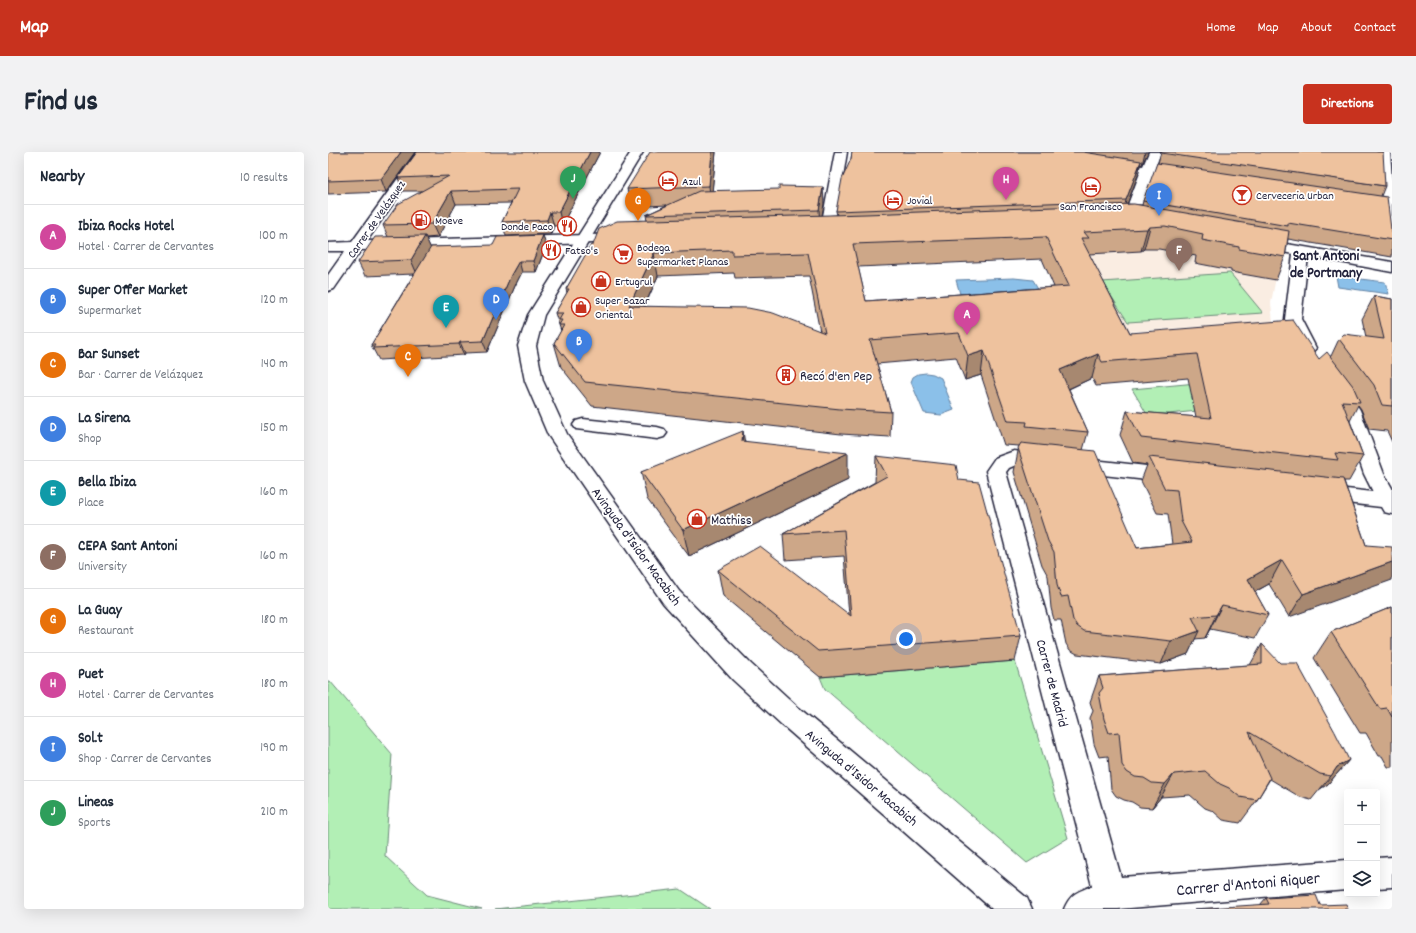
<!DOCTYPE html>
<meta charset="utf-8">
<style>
body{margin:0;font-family:Dekko,sans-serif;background:#f2f2f3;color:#1f2937}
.controls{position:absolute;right:12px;bottom:12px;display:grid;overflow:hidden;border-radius:4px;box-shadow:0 4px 16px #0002}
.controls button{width:36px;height:36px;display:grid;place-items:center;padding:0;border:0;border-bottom:1px solid #e0e1e3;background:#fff;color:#1f2937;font:20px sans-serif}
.you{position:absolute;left:578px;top:487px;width:14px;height:14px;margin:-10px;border:3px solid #fff;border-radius:50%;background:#1a73e8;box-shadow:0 0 0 6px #1a73e833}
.badge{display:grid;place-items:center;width:26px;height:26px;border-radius:50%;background:#c8321e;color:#fff;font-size:13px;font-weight:700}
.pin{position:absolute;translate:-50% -33px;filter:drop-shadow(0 1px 2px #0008)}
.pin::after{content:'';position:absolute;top:21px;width:14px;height:12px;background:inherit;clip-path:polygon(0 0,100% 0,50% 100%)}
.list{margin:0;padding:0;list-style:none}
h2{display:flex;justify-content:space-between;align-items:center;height:52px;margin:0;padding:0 16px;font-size:17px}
h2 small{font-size:13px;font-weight:400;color:#747a83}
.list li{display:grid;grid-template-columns:26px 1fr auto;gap:12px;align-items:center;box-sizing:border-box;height:64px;padding:0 16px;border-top:1px solid #e0e1e3}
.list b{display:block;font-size:15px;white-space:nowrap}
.list p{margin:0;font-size:13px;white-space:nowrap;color:#747a83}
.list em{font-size:13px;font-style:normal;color:#747a83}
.icon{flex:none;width:22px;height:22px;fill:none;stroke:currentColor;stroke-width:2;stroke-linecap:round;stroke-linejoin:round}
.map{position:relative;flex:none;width:1064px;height:757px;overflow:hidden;border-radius:4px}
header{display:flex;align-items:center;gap:24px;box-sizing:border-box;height:56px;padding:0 20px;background:#c8321e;color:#fff}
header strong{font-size:19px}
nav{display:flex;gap:22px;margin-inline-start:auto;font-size:14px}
.intro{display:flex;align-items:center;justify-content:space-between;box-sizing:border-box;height:96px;padding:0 24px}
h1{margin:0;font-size:28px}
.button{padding:10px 18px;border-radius:4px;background:#c8321e;color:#fff;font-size:14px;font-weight:700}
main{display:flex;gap:24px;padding:0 24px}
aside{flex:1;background:#fff;border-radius:4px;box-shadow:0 4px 16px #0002}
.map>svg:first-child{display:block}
</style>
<header>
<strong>Map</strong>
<nav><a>Home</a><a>Map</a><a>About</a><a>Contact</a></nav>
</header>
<div class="intro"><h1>Find us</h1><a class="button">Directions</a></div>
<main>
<aside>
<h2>Nearby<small>10 results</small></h2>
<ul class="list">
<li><span class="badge" style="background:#d1479c">A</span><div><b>Ibiza Rocks Hotel</b><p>Hotel · Carrer de Cervantes</p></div><em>100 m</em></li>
<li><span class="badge" style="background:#3f7fe0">B</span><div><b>Super Offer Market</b><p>Supermarket</p></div><em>120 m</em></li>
<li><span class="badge" style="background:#e8710a">C</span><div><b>Bar Sunset</b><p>Bar · Carrer de Velázquez</p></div><em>140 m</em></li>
<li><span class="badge" style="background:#3f7fe0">D</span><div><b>La Sirena</b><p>Shop</p></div><em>150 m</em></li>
<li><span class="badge" style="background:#0f9aa8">E</span><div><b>Bella Ibiza</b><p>Place</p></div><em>160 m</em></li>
<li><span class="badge" style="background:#8d6e63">F</span><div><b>CEPA Sant Antoni</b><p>University</p></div><em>160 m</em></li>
<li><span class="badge" style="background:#e8710a">G</span><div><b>La Guay</b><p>Restaurant</p></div><em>180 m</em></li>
<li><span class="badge" style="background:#d1479c">H</span><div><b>Puet</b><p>Hotel · Carrer de Cervantes</p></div><em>180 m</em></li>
<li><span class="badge" style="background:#3f7fe0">I</span><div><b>Sol.t</b><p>Shop · Carrer de Cervantes</p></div><em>190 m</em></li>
<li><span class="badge" style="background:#2e9e5b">J</span><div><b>Lineas</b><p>Sports</p></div><em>210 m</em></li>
</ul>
</aside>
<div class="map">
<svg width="1064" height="757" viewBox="0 0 1064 757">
<rect width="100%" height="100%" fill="#fff"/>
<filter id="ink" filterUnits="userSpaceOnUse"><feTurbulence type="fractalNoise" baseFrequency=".025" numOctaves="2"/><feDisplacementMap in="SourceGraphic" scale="8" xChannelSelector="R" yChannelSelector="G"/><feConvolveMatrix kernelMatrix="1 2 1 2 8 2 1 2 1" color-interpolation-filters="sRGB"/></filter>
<g filter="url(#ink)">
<polygon fill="#faede2" points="797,74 952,105 943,151 945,170 785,181 749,109"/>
<g fill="#b2efb5" stroke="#6a8878">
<polygon points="902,121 935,161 800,170 774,130"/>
<polygon points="901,228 920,254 820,264 804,237"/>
<polygon points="687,509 740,686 699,711 497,537 492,525"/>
<polygon points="0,529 2,529 64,602 57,704 99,743 154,757 0,757"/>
<polygon points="352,737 382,757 167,757"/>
</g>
<g fill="#8bc0e9" stroke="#6181a3">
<polygon points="1008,124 1057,130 1061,142 1010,135"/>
<polygon points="686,126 705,128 714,143 635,152 628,128"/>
<polygon points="598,221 605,222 613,226 626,258 613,263 596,261 583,230 585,225 590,222"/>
</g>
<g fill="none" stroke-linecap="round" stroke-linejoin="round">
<defs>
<polygon id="pedestrian" points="255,267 329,275 336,277 339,281 336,285 329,287 248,277 245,273 248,269"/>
<g id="minor">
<polygon points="89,0 101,0 39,89 297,82 302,83 304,86 302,89 297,90 33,98 6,137 0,139 0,123 17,99 0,99 0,91 24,90"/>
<polygon points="507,0 519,0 506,80 504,83 499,84 494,83 492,80"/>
<polygon points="821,0 833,0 827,16 860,21 861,24 860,27 855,28 825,23 808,68 806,71 801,72 796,71 794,68 812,21 783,17 779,16 777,13 779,10 783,9 815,14"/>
<polygon points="1050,0 1062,0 1064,28 1064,96 1059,95 1057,92 1052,56"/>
<polygon points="929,87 1064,110 1064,120 980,104 973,167 988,196 985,200 979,201 973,200 970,196 957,167 965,102 924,94 922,91 924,88"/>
<polygon points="1010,232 1017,234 1032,258 1056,322 1064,336 1064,362 1056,360 1053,355 992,348 985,346 981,341 985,336 992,334 1045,340 1036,322 1014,258 1001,238 1003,234"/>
<path d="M686,299L845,317L852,319L855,324L852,329L845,331L688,313L681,316L678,320L793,725L1019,708V738L790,757H736C743,741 749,740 764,734L658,319L667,306Z"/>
<polygon points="1064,705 1064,735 1049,736 1049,706"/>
</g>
<polygon id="tertiary" points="303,0 315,0 216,163 208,194 215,229 239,282 351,439 423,512 471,556 699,746 704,757 664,757 453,572 405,528 335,451 220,283 197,229 190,194 200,163"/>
</defs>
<use href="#pedestrian" stroke="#22223b" stroke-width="3"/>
<use href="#minor" stroke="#22223b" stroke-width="3"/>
<use href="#tertiary" stroke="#22223b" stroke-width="3"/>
<use href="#pedestrian" fill="#fff" fill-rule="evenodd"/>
<use href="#minor" fill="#fff" fill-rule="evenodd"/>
<use href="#tertiary" fill="#fff" fill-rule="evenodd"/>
</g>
<g fill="#cda788" stroke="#22223b" fill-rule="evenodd">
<polygon points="0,0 87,0 58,40 0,42"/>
<polygon points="272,0 234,73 226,74 223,82 178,84 174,70 183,51 128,52 110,85 98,86 102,95 218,94 208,120 194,120 187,134 159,200 137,201 136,203 51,208 43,193 86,122 37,124 30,110 60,85 55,73 94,39 75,39 70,26"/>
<path d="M388,0L384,39L496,52L494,64L509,63L508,59L523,7L524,0H820L814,13H812L810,23L799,52L814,53L815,49L830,11L833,0L1057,34L1053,44L1063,77L1064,78V105L960,87L957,105L948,128L903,120V118L867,111L868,104L831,97H816L813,99L761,102L802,181L991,207L1003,204L1011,187L1038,185L1034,167L1046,144L1064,147V290L1059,279L1041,277L1033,257L1030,253L1022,269L1035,304L1021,329H1016L1038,393L961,465L941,432L927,440L940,463L927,486L882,477L877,486L867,487L860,502L833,512L749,502L742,498L738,492L733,468H726L723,456L720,424L714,413L686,320L691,294L676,293L653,223L637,228L628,205L549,212L563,260L562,285L513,282L264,254L233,215L226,191L233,179L227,161L239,141L238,137L265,93L319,69L318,63L339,53L303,55L299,37ZM714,107L726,135L538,149L530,115ZM406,121L407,126L481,124L492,180L317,154L330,124ZM764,226L768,234L860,226L868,265L799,259L792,283L805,311L819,313L813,329L829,361L840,362L844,392L809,396L755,298L760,280L741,237Z"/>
<polygon points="417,289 520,328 361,404 319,347 313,320"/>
<polygon points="548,304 631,328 693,484 687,509 492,525 395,444 390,418 521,463 516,404 457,408 455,382 547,330"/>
<polygon points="1064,455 1064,615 1060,615 1054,604 1051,604 1038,581 1032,581 986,506 1003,480"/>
<polygon points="934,492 1021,608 1000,632 992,637 983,648 972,645 942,627 929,648 912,671 895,668 885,659 877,656 862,643 833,645 824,656 812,655 804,650 796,648 788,644 783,637 780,604 771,605 766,592 762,566 765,559 762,550 771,524 922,513"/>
<polygon points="938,746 992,753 932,753"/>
</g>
<g fill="#a7886f" stroke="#22223b">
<polygon points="73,0 87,0 58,40 53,27"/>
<polygon points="262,0 272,0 234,73 231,60"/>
<polygon points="384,0 388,0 383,51 381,34"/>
<polygon points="817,0 820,0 814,13"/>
<polygon points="813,9 810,23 795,63 798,48"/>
<polygon points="495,35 496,52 492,75 491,58"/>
<polygon points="123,39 128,52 110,85 104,72"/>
<polygon points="222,60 226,74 223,82 219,68"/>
<polygon points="822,75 816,97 813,99 819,77"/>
<polygon points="215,83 218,94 208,120 205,109"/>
<polygon points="97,84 103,97 89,122 83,108"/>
<polygon points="326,101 330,124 306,177 301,154"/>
<polygon points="191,109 194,120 187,134 159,200 155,189 183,123"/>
<polygon points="132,190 137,201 136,203 131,192"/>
<polygon points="656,199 653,223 637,228 640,204"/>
<polygon points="770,202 764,226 727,243 732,218"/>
<polygon points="415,279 419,305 414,289"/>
<polygon points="520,301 520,328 361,404 355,378"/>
<polygon points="954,408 941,432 908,450 920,427"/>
<polygon points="1064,410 1064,428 961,465 975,442"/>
<polygon points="894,453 882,477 877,486 888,463"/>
<polygon points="871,479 860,502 833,512 843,489"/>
<polygon points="1021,608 1000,632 992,637 1003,624 1009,615"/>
<polygon points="846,622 833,645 824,656 837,632"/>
</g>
<g fill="#eec29e" stroke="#22223b" fill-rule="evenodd">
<polygon points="0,0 73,0 53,27 0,29"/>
<polygon points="89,0 262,0 231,60 222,60 219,68 174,70 190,37 123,39 104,72 55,73 70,52 121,24 70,26"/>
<polygon points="322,0 384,0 381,34 299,37"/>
<polygon points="524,0 755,0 813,9 798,48 508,59 514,27 523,7"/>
<polygon points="833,0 1055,0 1057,34 833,1"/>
<polygon points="829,11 1059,45 1063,77 1064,78 1064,88 960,71 960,74 815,49"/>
<polygon points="451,34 495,35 491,58 318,63 371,39 451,37"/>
<path d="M806,52L961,79L957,105L911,97V95L874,88L875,82L837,74L822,75L819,77L756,80L761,86H753L802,181L965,168L991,207L999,200L1025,234L1032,250L1014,249L1035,304L1007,301L1010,308L813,286L799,259L883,266L869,202L774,210L770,202L732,218L760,280L698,274L699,270L680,269L656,199L640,204L631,181L542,188L563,260L512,257L257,230L226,191L236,173H231L234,168H231L235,161H227L241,137H238L263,93H265L271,77L289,69L538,62ZM718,85L741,134L538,149L525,92ZM404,98V103L480,101L497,181L445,161L420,156L301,154L326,101Z"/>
<polygon points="215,83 205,109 191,109 183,123 155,189 132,190 131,192 45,196 47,193 43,193 103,95 165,93 169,85"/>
<polygon points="97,84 83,108 30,110 47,85"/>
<polygon points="1046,144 1064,147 1064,254 1054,253 1046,233 1011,187 1016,182 1056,187"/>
<polygon points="415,279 414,289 520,301 355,378 313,320"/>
<polygon points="693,291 767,299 809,396 864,390 853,369 849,338 837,337 821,305 1015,327 1038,393 1064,395 1064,410 975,442 954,408 920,427 940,463 894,453 888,463 864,465 871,479 843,489 756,479 749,474 745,468 740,444 733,445 729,433 726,400 720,389 690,296"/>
<polygon points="548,304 628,313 631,328 651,330 693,484 490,499 390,418 432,394 523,464 516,378 455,382 559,324"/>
<polygon points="1064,455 1064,565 1059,556 1052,557 1003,480"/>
<polygon points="934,492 952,511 969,511 1007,580 1021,608 1009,615 1003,624 992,622 921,580 942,626 929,648 912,645 901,636 892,632 877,619 846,622 837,632 824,631 816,626 807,625 799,620 794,613 791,580 781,581 776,567 771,541 775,536 771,524 934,512"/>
<polygon points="988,743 992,753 1018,752 1020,757 866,757 941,752 938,746"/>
</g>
</g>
<defs>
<symbol id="hotel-ring" viewBox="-11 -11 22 22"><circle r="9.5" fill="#fff" stroke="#c8321e" stroke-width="1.5"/><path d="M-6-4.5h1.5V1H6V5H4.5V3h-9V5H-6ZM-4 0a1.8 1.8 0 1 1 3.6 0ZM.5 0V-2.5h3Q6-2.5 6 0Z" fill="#c8321e"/></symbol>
<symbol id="bar-ring" viewBox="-11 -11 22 22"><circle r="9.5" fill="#fff" stroke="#c8321e" stroke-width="1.5"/><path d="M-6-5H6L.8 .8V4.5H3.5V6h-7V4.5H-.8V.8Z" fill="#c8321e"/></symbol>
<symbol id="fuel-ring" viewBox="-11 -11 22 22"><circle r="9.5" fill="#fff" stroke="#c8321e" stroke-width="1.5"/><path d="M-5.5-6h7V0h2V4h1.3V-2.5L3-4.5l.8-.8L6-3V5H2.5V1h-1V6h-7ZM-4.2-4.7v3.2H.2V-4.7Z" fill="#c8321e"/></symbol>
<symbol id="restaurant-ring" viewBox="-11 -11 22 22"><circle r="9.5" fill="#fff" stroke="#c8321e" stroke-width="1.5"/><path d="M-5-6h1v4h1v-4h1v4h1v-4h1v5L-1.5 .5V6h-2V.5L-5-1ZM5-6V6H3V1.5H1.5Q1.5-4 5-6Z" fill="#c8321e"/></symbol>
<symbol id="supermarket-ring" viewBox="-11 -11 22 22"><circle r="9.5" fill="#fff" stroke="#c8321e" stroke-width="1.5"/><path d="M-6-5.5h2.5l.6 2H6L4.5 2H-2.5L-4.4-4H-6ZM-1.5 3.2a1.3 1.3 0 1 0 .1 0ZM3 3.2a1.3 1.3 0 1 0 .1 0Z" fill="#c8321e"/></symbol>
<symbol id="shop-ring" viewBox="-11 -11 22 22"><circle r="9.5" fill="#fff" stroke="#c8321e" stroke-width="1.5"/><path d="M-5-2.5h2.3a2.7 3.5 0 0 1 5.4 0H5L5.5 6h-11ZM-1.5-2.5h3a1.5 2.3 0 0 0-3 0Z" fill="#c8321e"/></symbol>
<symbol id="building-ring" viewBox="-11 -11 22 22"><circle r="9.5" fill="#fff" stroke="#c8321e" stroke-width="1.5"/><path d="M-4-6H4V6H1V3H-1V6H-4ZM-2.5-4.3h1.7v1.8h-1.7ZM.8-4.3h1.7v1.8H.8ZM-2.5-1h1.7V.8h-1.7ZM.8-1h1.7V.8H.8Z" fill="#c8321e"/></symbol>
</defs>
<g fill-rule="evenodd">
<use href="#hotel-ring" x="329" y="18" width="22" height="22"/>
<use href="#hotel-ring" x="752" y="24" width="22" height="22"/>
<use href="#bar-ring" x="903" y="32" width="22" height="22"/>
<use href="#hotel-ring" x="554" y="37" width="22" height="22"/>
<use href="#fuel-ring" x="82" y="57" width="22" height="22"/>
<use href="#restaurant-ring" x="228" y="63" width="22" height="22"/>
<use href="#restaurant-ring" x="212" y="87" width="22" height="22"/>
<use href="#supermarket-ring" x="284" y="91" width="22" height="22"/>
<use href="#shop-ring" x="262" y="118" width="22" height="22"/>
<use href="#shop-ring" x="242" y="144" width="22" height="22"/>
<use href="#building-ring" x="447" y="212" width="22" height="22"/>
<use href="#shop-ring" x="358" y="356" width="22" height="22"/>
</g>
<g text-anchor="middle" stroke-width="3.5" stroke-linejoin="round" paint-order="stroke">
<g font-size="12" fill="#22223b" stroke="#fff" text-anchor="start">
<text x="354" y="33">Azul</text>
<text x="928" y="47">Cerveceria Urban</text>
<text x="579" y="52">Jovial</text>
<text x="763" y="58" text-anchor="middle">San Francisco</text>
<text x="107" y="72">Moeve</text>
<text x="225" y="78" text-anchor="end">Donde Paco</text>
<text x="309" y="99">Bodega<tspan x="309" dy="14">Supermarket Planas</tspan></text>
<text x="237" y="102">Fatso's</text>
<text x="287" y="133">Ertugrul</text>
<text x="267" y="152">Super Bazar<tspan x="267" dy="14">Oriental</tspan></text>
</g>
<g font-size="12" fill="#22223b" stroke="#fff">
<text transform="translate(48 67) rotate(-55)" y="4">Carrer de Velázquez</text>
</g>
<g font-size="14" fill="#22223b" stroke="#fff" text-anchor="start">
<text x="472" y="228">Recó d'en Pep</text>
<text x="383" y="372">Mathiss</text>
</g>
<g font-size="14" fill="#22223b" stroke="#fff">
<text transform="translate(309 394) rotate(54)" y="5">Avinguda d'Isidor Macabich</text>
<text transform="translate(725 531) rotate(75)" y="5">Carrer de Madrid</text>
<text transform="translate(534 625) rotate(40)" y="5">Avinguda d'Isidor Macabich</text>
</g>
<g font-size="15" font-weight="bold" fill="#22223b" stroke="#fff">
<text x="998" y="108">Sant Antoni<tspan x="998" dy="17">de Portmany</tspan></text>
</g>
<g font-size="17" fill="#22223b" stroke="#fff">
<text transform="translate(920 731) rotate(-5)" y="6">Carrer d'Antoni Riquer</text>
</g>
</g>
</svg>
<div class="controls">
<button>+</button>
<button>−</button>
<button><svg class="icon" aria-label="layers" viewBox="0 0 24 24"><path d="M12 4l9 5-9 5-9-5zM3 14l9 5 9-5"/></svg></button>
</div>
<div class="you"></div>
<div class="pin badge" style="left:639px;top:183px;background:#d1479c">A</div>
<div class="pin badge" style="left:251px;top:210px;background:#3f7fe0">B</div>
<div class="pin badge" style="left:80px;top:225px;background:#e8710a">C</div>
<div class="pin badge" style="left:168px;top:168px;background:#3f7fe0">D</div>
<div class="pin badge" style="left:118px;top:176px;background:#0f9aa8">E</div>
<div class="pin badge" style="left:851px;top:119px;background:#8d6e63">F</div>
<div class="pin badge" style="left:310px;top:69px;background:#e8710a">G</div>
<div class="pin badge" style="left:678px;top:48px;background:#d1479c">H</div>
<div class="pin badge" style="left:831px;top:64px;background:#3f7fe0">I</div>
<div class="pin badge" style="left:245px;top:47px;background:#2e9e5b">J</div>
</div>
</main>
